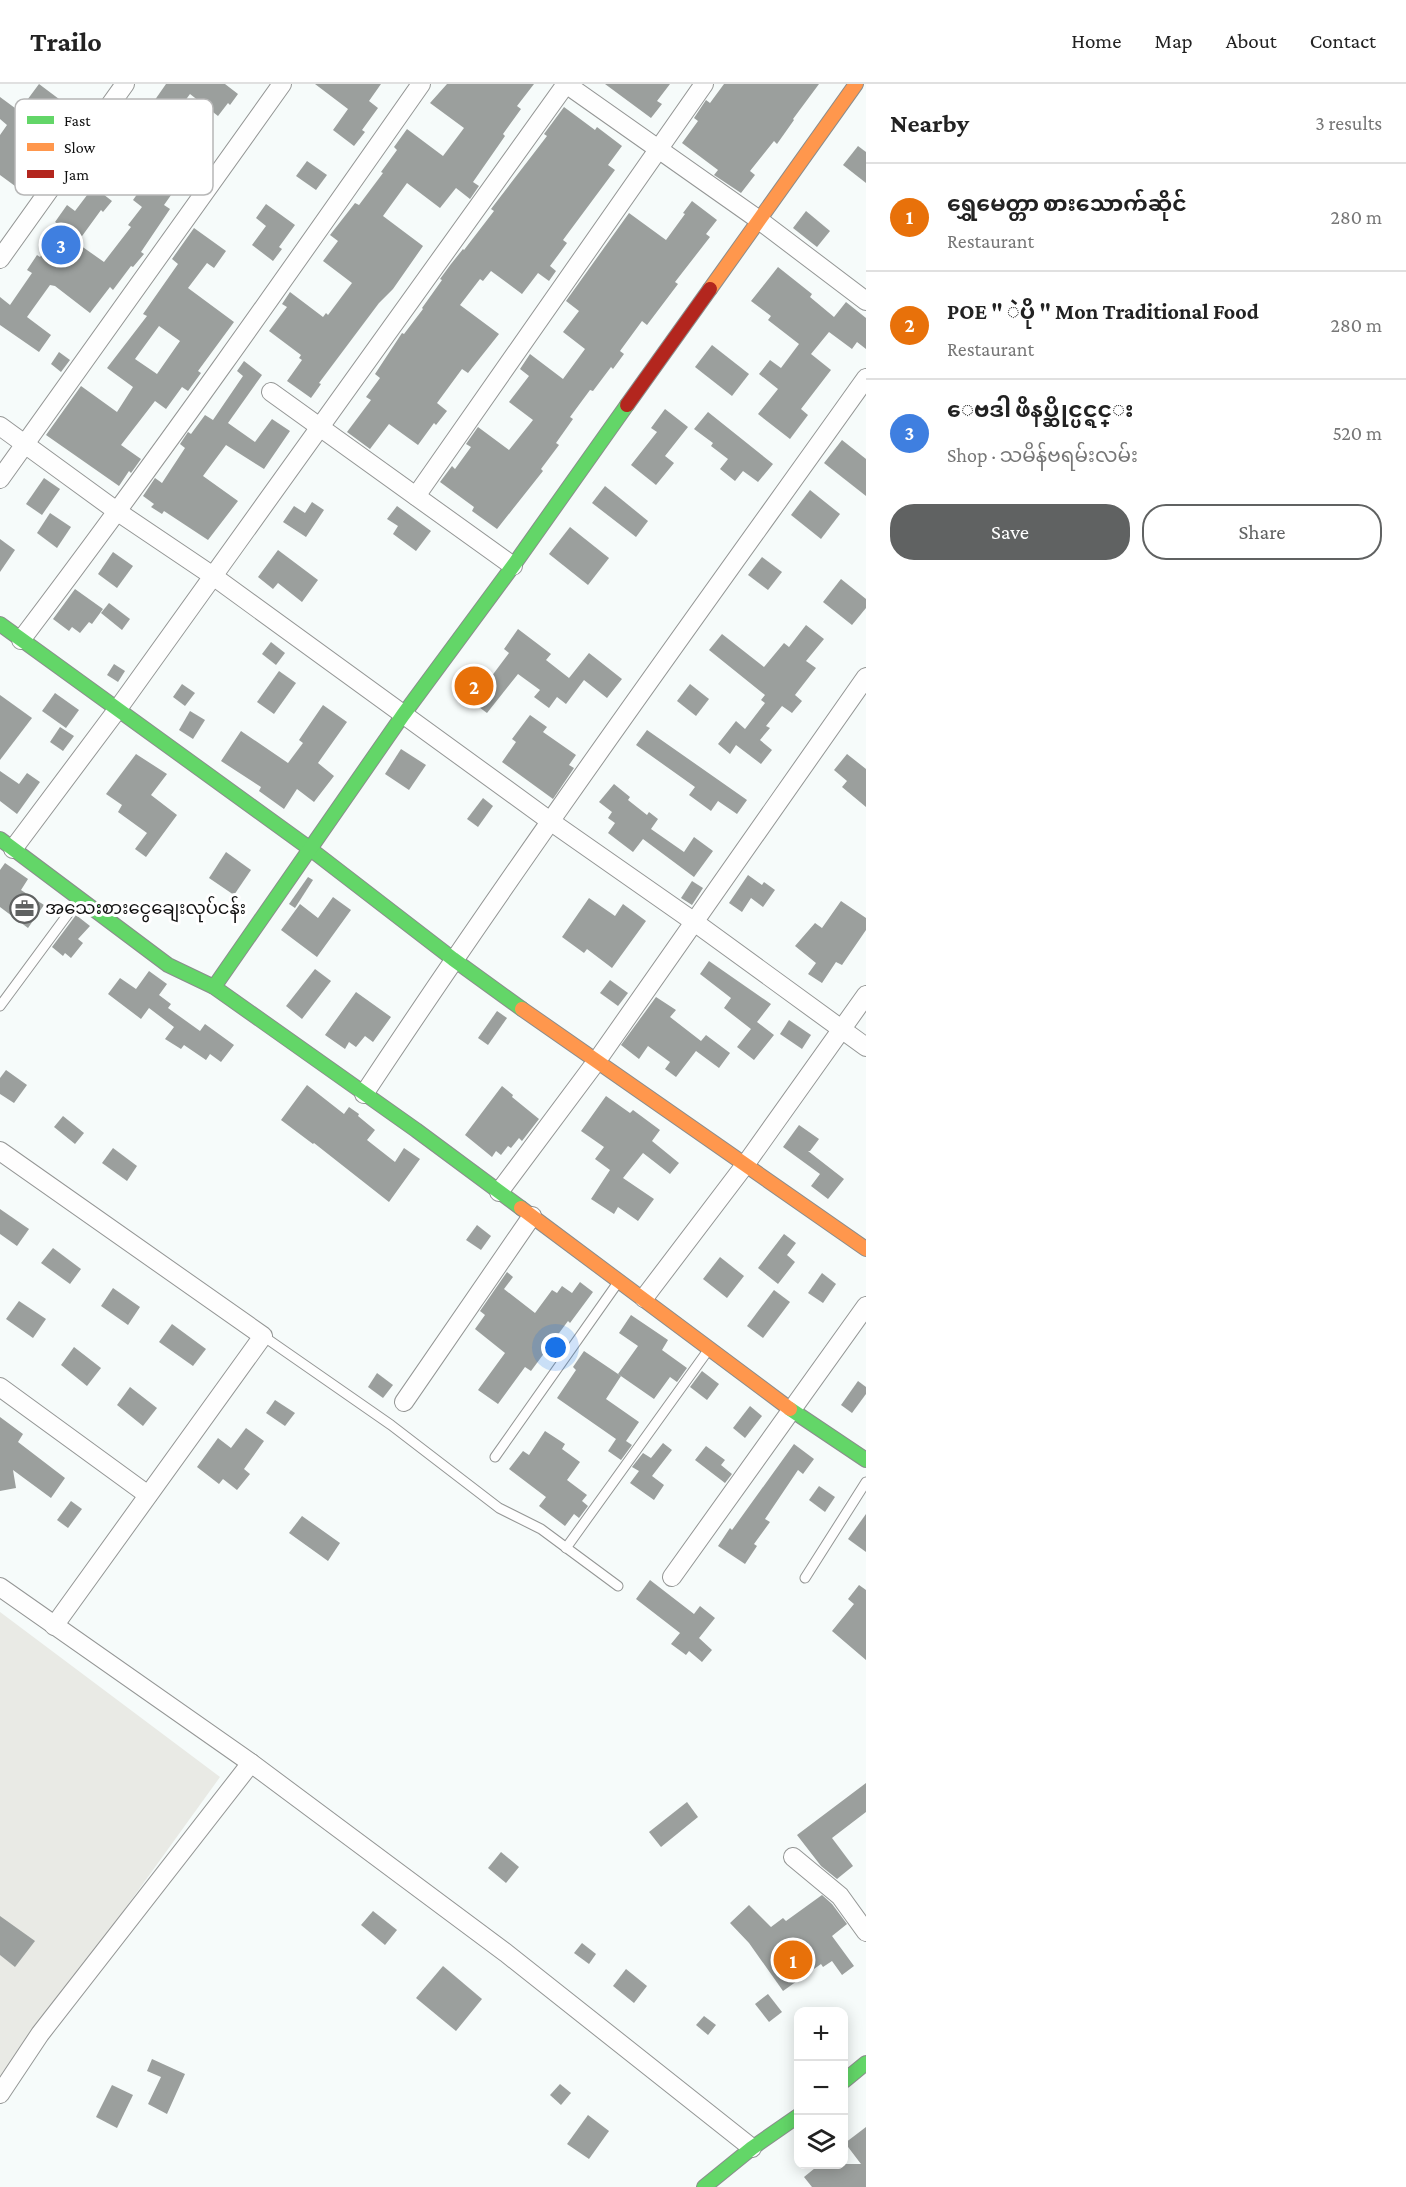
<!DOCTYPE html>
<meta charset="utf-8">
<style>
body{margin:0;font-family:"Crimson Pro","Noto Sans Myanmar",serif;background:#f6f6f6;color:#222}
.controls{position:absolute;right:18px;bottom:18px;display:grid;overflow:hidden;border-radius:12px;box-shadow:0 3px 15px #0003}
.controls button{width:54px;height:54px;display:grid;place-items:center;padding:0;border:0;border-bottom:2px solid #e0e0e0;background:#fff;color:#222;font:30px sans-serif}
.you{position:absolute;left:556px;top:1264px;width:21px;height:21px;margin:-15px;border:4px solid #fff;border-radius:50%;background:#1a73e8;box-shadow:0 0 0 9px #1a73e833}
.badge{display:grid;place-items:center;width:39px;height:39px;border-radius:50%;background:#606262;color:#fff;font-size:20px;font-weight:700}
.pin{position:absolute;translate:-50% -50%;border:3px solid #fff;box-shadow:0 2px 6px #0006}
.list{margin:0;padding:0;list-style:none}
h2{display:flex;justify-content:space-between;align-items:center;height:78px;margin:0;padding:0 24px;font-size:26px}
h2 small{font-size:20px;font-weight:400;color:#767676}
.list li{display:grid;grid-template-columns:39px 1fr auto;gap:18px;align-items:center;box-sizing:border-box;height:108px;padding:0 24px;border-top:2px solid #e0e0e0}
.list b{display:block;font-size:22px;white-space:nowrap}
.list p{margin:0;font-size:20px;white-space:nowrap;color:#767676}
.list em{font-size:20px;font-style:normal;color:#767676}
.actions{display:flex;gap:12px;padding:18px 24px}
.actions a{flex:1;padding:14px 0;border:2px solid #606262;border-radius:24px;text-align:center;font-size:21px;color:#606262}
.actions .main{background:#606262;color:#fff}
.icon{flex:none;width:33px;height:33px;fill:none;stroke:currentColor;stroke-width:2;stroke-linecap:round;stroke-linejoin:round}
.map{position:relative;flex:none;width:866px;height:2103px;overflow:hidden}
header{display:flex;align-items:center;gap:36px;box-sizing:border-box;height:84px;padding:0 30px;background:#fff;border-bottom:2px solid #e0e0e0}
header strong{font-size:28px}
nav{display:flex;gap:33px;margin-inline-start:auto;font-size:21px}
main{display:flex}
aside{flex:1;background:#fff}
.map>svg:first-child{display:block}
</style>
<header>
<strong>Trailo</strong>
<nav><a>Home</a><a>Map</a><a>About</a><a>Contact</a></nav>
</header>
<main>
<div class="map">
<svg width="866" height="2103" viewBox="0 0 866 2103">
<rect width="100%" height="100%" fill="#f6fbfa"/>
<polygon fill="#e9eae5" points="0,1528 220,1693 0,1998"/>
<g fill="#9b9f9d" fill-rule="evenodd">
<polygon points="39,0 71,24 55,45 62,50 48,70 39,64 20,91 22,93 15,102 0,91 0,51 7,41 0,35 0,13 19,27"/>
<path d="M166,0H225L238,10L230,21L228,19L218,32L190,10L162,48L165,50L149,72L169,86L186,64L198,73L164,121L170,125L141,168L144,170L133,183L131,182L113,206L110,203L90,229L55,202L50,201L27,233L51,251L39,268L0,241V213L10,221L32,189L27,186L37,171L40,173L63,143L55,138L67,121L75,127L100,94L96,91L113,65L124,50L129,53ZM128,76L150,92L133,116L142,123L128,141L131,143L104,178L77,159L101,126L103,128L112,117L103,110Z"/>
<polygon points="315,0 381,0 369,17 378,24 362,46 365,48 354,62 333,46 348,25"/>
<polygon points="447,0 534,0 517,22 521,25 503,50 505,52 473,98 479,102 470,115 456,104 440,124 407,99 383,132 423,162 393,205 379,219 319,299 321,300 311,314 287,297 302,276 299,274 301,271 269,247 287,223 282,220 290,208 323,233 326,229 328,231 352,199 323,177 338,157 330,151 355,119 359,121 383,89 381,88 397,66 394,63 407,45 443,72 464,44 430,19"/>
<polygon points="605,0 670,0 657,17 662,20 651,34"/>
<polygon points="724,0 819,0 793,35 794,36 777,60 774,57 750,87 755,91 741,109 714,91 718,86 682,59 698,37 694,34 706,16 710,19"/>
<polygon points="564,23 595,46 597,43 622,62 608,81 615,86 563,156 567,159 550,182 556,187 549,197 538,189 522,210 491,187 483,197 480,195 460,221 499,250 468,289 462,285 437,319 447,327 436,341 434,339 418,361 389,340 370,365 347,348 371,316 366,313 380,294 375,290 402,249 404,250 423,225 422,224 442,196 440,195 451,180 463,165 464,166 494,127 491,125 547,52 544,50"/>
<polygon points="858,62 866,68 866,99 843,81"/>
<polygon points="307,77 327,91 316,106 296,92"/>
<polygon points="692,117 717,136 706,150 710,153 675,198 678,200 647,241 642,237 620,267 624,270 613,285 611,283 593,307 590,306 570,333 573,335 556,359 559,361 541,385 543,387 497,445 472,427 474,423 440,398 452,382 455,385 471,363 466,360 478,343 509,366 533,336 509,318 529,292 520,285 530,270 563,295 585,265 563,248 579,227 566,217 629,129 666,156 685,130 683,129"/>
<polygon points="266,120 295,141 279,163 282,165 273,177 252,161 266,142 256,134"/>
<polygon points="806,127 830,147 817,163 793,144"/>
<path d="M194,144L226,167L214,184L207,179L188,204L234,238L198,287L201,289L188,307L182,303L166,325L155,317L121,361L141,375L131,389L129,387L119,402L46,351L81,302L117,328L133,303L107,284L147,232L143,230L178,180L172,175ZM159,242L180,257L157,290L135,275Z"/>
<polygon points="778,183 812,210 810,213 834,233 846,218 866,234 866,265 857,258 852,265 829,248 811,270 831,286 801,325 808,331 790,355 758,330 778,305 759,290 770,276 781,284 799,260 768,236 771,232 751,217"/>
<polygon points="712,261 749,290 732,312 695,283"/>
<polygon points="59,268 70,276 61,288 51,280"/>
<polygon points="244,277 262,291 228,339 255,358 272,335 290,347 264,385 226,361 203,392 238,417 208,456 164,427 162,430 151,423 154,420 143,412 155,394 162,399 185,364 180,360 188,348 191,350 205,331 213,336 243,292 237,287"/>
<polygon points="665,325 688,343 665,372 674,379 656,401 631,381 657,348 651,344"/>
<polygon points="708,328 773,380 758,398 743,387 735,397 720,385 728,375 711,362 713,359 694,345"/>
<polygon points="842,356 866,375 866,412 824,379"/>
<polygon points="44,394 60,405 42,431 26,420"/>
<polygon points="605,402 648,437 636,453 592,419"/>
<polygon points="810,406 840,430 821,455 791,431"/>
<polygon points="312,418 324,426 306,453 283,438 294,422 305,429"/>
<polygon points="397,422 431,447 416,467 393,450 398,442 387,435"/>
<polygon points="50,429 71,443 57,464 37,449"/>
<polygon points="570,443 609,474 588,501 549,470"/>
<polygon points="0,455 15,466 0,488"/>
<polygon points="278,466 318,496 302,518 278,499 273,505 258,493"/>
<polygon points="113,468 133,482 117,504 98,490"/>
<polygon points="762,473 782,488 768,506 748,491"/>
<polygon points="841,495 866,515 866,524 852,541 823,518"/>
<polygon points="75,505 103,525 92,540 89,538 80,549 72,543 69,547 53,535"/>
<polygon points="109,519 130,535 122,546 101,529"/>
<polygon points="806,541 824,555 806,577 816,584 795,611 802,617 792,629 782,622 766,642 770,644 760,656 772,666 761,680 736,661 730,670 718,660 736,637 745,645 765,619 761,616 765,611 709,566 722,550 764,583 784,559 789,563"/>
<polygon points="518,545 551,570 546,576 569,594 589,569 622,595 607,614 584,596 566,620 557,613 549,624 534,613 540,606 518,590 487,629 457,607 473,585 488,597 509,569 504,565"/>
<polygon points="271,558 285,569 276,581 262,570"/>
<polygon points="114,580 125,587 118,598 107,591"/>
<polygon points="279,587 296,599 274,630 257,618"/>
<polygon points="182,600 195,609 185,622 173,613"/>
<polygon points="690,600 709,615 696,632 677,617"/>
<polygon points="55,609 79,626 66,644 42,627"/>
<polygon points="0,611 32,634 0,676"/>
<polygon points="323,621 347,638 318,679 334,692 314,718 297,705 284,725 259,707 261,703 221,677 241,647 288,679 303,659 299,656"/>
<polygon points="190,627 205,636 193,655 179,646"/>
<polygon points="530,631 547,643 543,648 576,671 569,681 574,684 553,715 502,678 516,658 512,655"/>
<polygon points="60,643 74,652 63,667 50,658"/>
<polygon points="647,646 747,716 737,730 718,717 711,727 689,711 695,703 636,661"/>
<polygon points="401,665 426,681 409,706 385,690"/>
<polygon points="136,670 167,690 151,711 177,731 146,773 135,765 147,749 118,728 122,721 106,710"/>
<polygon points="847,670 866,685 866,723 842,703 847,697 834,686"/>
<polygon points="0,687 19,700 27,689 40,698 17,730 0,717"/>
<polygon points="614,700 630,713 628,716 647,731 649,728 658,735 651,745 684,768 694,753 713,767 694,793 643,755 633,768 608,749 615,739 608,734 612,728 599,718"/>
<polygon points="483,714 493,722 478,743 467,735"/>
<polygon points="226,768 251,786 234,811 209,794"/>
<polygon points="5,779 28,795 21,806 44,821 28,844 0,823 0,786"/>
<polygon points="748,791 762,801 764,798 775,806 763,823 751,814 742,828 729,819"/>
<polygon points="308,793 313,796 295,824 289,820"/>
<polygon points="692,797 703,804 692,821 681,814"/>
<polygon points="333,813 351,826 317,873 281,846 300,820 318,834"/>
<polygon points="589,814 615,832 623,820 646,837 612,884 587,865 584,869 562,853"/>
<polygon points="841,817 866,834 866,846 842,881 836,878 822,899 808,890 816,879 795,862 815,839 822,844"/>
<polygon points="76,831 90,842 78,855 83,859 71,874 65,869 63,872 52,863"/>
<polygon points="709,877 771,920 757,938 774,951 754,976 737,963 751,945 724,924 731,914 700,890"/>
<polygon points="315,885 331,897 302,935 286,922"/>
<polygon points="149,887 167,900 159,911 171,920 168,924 200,947 205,940 234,961 221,978 210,970 206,976 184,961 181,965 165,955 174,943 149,924 141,935 108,910 120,894 136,905"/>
<polygon points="610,896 628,909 618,922 600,909"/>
<polygon points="356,908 391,933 373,958 365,952 356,963 349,958 345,965 325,951"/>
<polygon points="656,913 676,926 670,933 701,957 706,951 730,969 719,984 696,967 676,993 665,985 670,978 648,962 639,975 621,961"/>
<polygon points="497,927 507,934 488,961 478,954"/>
<polygon points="789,936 811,951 802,965 780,950"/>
<polygon points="6,986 27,1001 14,1019 0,1010 0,994"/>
<polygon points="307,1001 344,1030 349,1023 359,1030 358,1032 375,1046 367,1056 395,1078 404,1064 420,1075 389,1118 314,1059 313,1060 281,1036"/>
<polygon points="502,1002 513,1011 512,1013 539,1035 522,1057 519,1054 511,1064 508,1062 501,1071 496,1067 492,1073 465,1051"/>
<polygon points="606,1012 630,1029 633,1026 660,1046 652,1057 679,1079 670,1090 643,1069 623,1094 654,1115 638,1137 618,1123 614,1130 591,1115 610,1086 595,1075 604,1063 581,1047"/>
<polygon points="63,1032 84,1049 75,1060 54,1043"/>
<polygon points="799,1041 819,1055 810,1067 808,1067 844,1095 828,1115 811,1102 820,1090 783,1063"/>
<polygon points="113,1064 137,1082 127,1097 102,1079"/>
<polygon points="0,1125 29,1145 17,1162 0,1150"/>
<polygon points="477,1141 491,1152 481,1166 466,1156"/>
<polygon points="784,1150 796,1159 787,1171 795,1178 778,1200 758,1184"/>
<polygon points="53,1164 81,1185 70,1200 41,1179"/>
<polygon points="720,1173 744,1192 727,1214 703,1195"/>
<polygon points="507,1188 513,1193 504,1205 535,1229 552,1206 557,1209 562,1202 572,1209 580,1198 593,1208 570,1239 568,1237 531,1287 525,1283 498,1320 478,1306 505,1269 475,1245 485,1231 480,1227"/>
<polygon points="822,1189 836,1200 823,1219 808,1209"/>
<polygon points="113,1204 140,1223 128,1241 101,1222"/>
<polygon points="774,1206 790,1218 763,1254 747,1242"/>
<polygon points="19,1217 46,1235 33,1254 6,1235"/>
<polygon points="631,1231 668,1256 662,1266 687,1284 677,1298 670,1293 654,1315 618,1290 638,1262 619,1249"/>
<polygon points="172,1240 206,1265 193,1282 159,1258"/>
<polygon points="74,1263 101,1284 87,1302 61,1281"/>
<polygon points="584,1267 621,1292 606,1315 639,1338 626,1357 632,1361 621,1376 608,1367 616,1355 557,1314 576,1286 573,1283"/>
<polygon points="702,1287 719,1300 707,1316 690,1303"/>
<polygon points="377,1289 393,1301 383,1314 368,1303"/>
<polygon points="858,1297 866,1303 866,1310 852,1329 841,1321"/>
<polygon points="130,1303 157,1324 143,1342 117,1321"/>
<polygon points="275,1316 295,1329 285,1342 266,1329"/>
<polygon points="750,1322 762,1332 745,1354 733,1344"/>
<polygon points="0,1333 23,1350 18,1358 65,1394 51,1414 13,1386 16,1404 0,1407"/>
<polygon points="246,1344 264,1357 244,1385 250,1390 237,1406 223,1395 219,1400 197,1383 218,1354 231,1364"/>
<polygon points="545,1347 565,1360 562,1365 580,1378 567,1396 587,1411 582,1417 588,1422 579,1434 574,1430 565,1442 539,1422 546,1413 509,1385 523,1367 529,1371"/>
<polygon points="663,1359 672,1366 652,1392 664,1401 654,1416 630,1399 639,1387 632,1383 643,1369 651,1374"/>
<polygon points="794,1360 814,1375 803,1390 798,1386 765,1435 770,1438 754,1460 757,1462 745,1480 718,1462 730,1444 732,1446"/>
<polygon points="706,1362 725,1376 721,1381 732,1390 725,1399 695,1376"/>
<polygon points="819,1402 835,1413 825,1428 809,1416"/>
<polygon points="71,1417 82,1425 68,1444 57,1436"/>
<polygon points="866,1430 866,1468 848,1455"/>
<polygon points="302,1432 340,1459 328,1477 289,1449"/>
<polygon points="650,1496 694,1530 700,1522 715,1534 699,1554 712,1566 702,1578 689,1567 686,1571 671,1560 680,1549 636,1515"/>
<polygon points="859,1501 866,1506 866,1576 832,1547 854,1520 848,1515"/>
<polygon points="866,1699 866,1728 832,1754 853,1782 837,1795 821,1782 797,1751"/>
<polygon points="687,1718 698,1733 661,1763 649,1748"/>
<polygon points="501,1768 519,1783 506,1799 488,1784"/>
<polygon points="822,1811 832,1820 847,1840 832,1852 854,1882 842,1891 832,1877 823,1883 821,1880 783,1907 749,1859 730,1839 749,1821 771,1843 783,1834 786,1837"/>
<polygon points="373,1827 397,1846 385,1861 361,1841"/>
<polygon points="0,1832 35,1857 15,1883 0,1871"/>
<polygon points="582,1859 596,1870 589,1880 574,1869"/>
<polygon points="443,1882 482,1915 456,1947 416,1914"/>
<polygon points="626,1885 647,1902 634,1919 613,1902"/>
<polygon points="768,1910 782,1928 769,1938 755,1920"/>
<polygon points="704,1932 716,1941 708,1951 696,1941"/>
<polygon points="152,1975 185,1990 167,2030 148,2020 161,1993 147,1987"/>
<polygon points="560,2000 571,2009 561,2021 550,2011"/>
<polygon points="112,2001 133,2011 117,2044 96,2033"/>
<polygon points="588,2031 609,2047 589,2075 567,2060"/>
<polygon points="866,2043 866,2103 812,2103 804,2093 820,2080 861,2080 845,2059"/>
</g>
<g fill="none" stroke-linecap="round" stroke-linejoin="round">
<defs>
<g id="lane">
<polyline points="0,922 79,815"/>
<polyline points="263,1252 391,1341 499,1424 541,1445 618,1502"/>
<polyline points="495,1373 619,1197"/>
<polyline points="566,1464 709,1265"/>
<polyline points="805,1494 866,1398"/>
</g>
<g id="street">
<polyline points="566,0 759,136 866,217"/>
<polyline points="0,175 125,0"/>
<polyline points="271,308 513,482"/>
<polyline points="0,342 118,428 213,492 550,737 693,837 866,963"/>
<polyline points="0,395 282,0"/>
<polyline points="416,412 704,0"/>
<path d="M21,556C159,374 290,187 421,0"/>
<polyline points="13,765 117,626 566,0"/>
<path d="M364,1010C525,767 697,531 866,294"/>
<polyline points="0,1067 263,1252 54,1542"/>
<polyline points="499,1108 596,978 866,593"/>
<polyline points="644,1214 745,1081 866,911"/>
<polyline points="0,1303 148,1411"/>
<polyline points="404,1318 532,1132"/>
<polyline points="672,1493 866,1222"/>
<polyline points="0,1503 251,1679 506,1869 752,2064"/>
<polyline points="793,1773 840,1812 866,1848"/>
<polyline points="0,2010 40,1950 251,1679"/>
</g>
<g id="fast">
<polyline points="0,540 309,764 453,875 522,925"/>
<polyline points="0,755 168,881 214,903 416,1046 521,1124"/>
<polyline points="214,903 403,631 513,482 627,321"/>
<polyline points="790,1325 866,1376"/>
<polyline points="844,1997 866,1979"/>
<polyline points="704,2103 752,2064 798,2032"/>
</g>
<g id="slow">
<polyline points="710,205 856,0"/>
<polyline points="522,925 866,1165"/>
<polyline points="521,1124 790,1325"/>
</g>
<polyline id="jam" points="627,321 710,205"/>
</defs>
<use href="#lane" stroke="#949695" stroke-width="11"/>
<use href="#street" stroke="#949695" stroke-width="20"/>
<use href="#fast" stroke="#8a8c8c" stroke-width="16"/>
<use href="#slow" stroke="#8a8c8c" stroke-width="16"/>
<use href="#jam" stroke="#8a8c8c" stroke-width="16"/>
<use href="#lane" stroke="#fefefe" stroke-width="9"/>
<use href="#street" stroke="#fefefe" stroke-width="18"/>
<use href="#fast" stroke="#63d668" stroke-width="14"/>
<use href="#slow" stroke="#ff974d" stroke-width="14"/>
<use href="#jam" stroke="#b3261e" stroke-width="14"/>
</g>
<defs>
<symbol id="office-ring" viewBox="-11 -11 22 22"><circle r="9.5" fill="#fff" stroke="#606262" stroke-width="1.5"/><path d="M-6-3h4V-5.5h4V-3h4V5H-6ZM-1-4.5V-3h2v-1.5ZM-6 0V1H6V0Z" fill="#606262"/></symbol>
</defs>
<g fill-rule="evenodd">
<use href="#office-ring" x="8" y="808" width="33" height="33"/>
</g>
<g text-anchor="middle" stroke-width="6" stroke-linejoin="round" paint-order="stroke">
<g font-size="18" fill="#101010" stroke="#fff" text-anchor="start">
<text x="45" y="830">အသေးစားငွေချေးလုပ်ငန်း</text>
</g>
</g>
<rect x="15" y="15" width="198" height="96" rx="9" fill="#fff" stroke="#b7b7b7" stroke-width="1.5"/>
<rect x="27" y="32" width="27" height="8" fill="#63d668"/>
<rect x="27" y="59" width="27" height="8" fill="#ff974d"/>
<rect x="27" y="86" width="27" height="8" fill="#b3261e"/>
<g font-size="16" fill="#101010">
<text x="64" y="42">Fast</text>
<text x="64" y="69">Slow</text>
<text x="64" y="96">Jam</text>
</g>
</svg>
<div class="controls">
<button>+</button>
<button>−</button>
<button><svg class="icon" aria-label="layers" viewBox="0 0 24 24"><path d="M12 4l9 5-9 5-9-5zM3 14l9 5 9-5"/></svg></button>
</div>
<div class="you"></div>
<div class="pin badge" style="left:793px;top:1876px;background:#e8710a">1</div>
<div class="pin badge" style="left:474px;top:602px;background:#e8710a">2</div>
<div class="pin badge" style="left:61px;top:161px;background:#3f7fe0">3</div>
</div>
<aside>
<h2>Nearby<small>3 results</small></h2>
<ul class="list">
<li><span class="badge" style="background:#e8710a">1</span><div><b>ရွှေမေတ္တာ စားသောက်ဆိုင်</b><p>Restaurant</p></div><em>280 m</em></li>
<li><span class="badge" style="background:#e8710a">2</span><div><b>POE &quot; ဲပို &quot; Mon Traditional Food</b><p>Restaurant</p></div><em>280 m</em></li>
<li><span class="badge" style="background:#3f7fe0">3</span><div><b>ေဗဒါ ဖိနပ္ဆိုင္ပင္ရင္း</b><p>Shop · သမိန်ဗရမ်းလမ်း</p></div><em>520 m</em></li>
</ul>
<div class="actions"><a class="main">Save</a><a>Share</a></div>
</aside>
</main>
